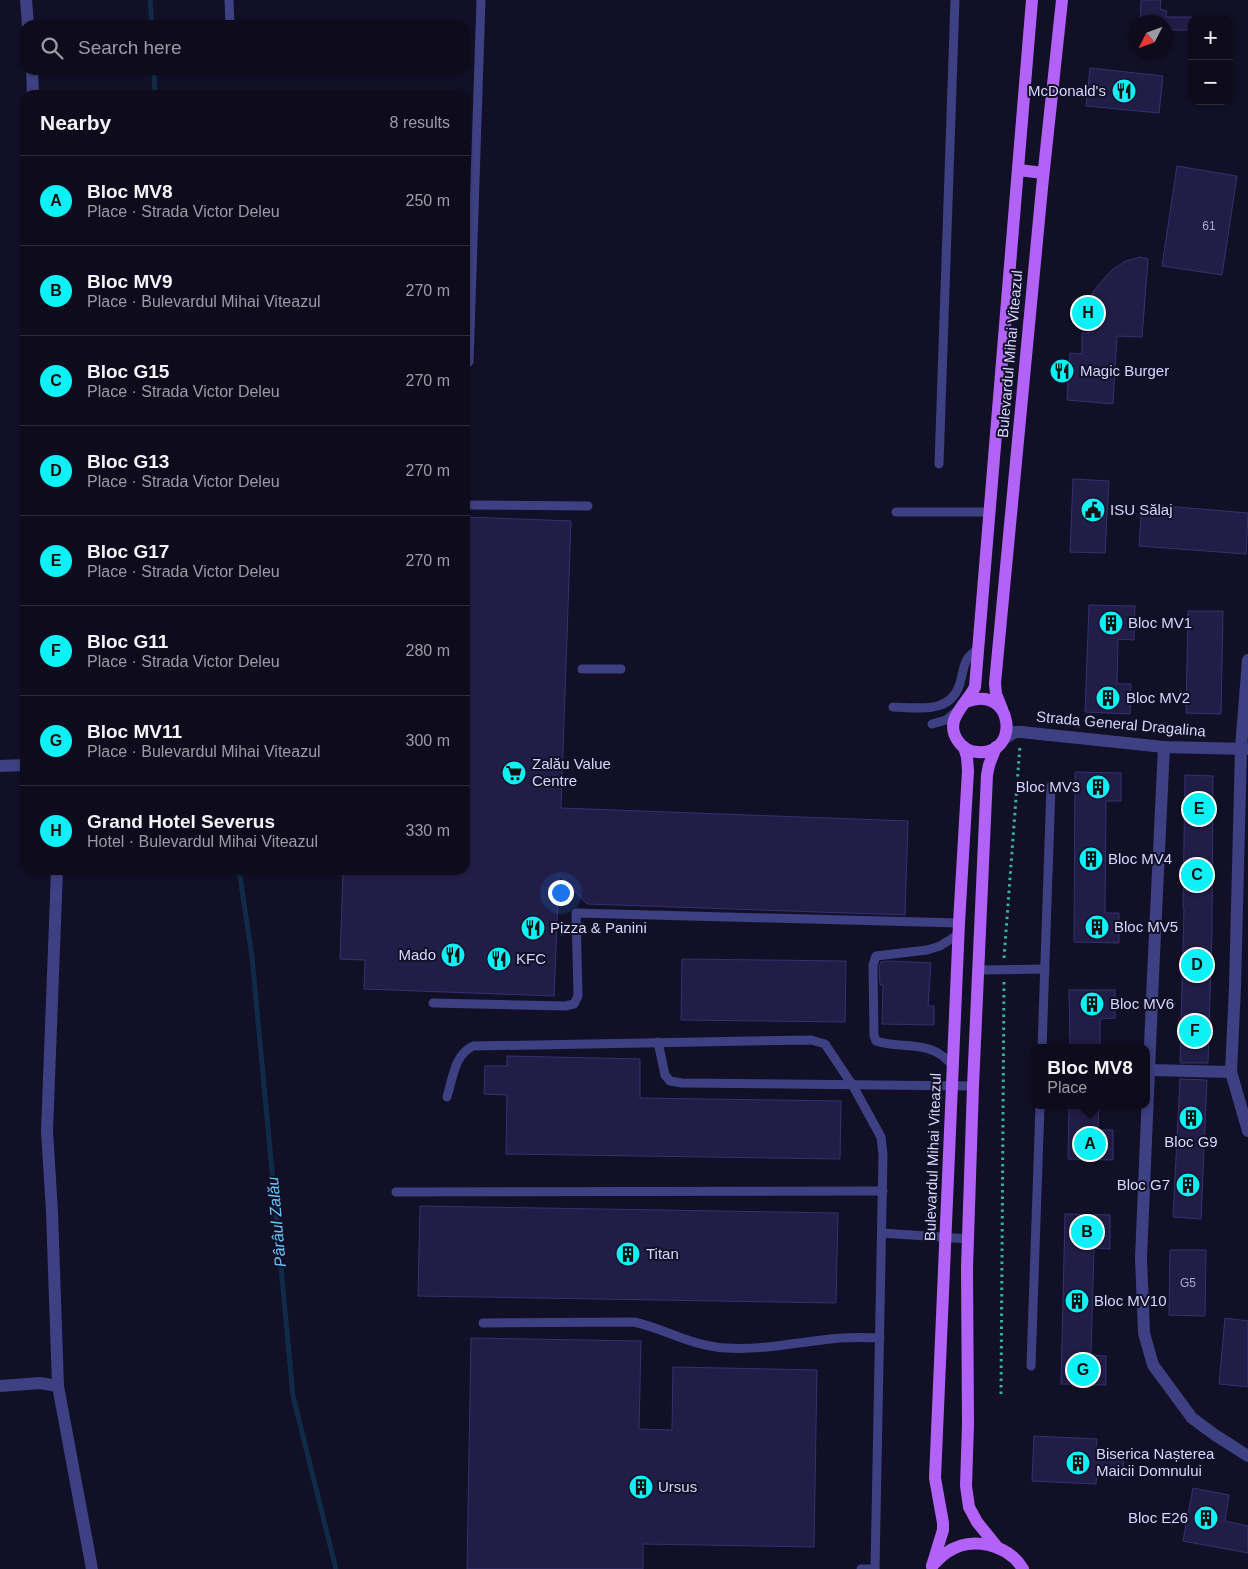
<!DOCTYPE html>
<meta charset="utf-8">
<style>
body{margin:0;font-family:Helvetica,sans-serif;background:#171525;color:#f1f3f6}
.controls{position:absolute;right:15px;top:15px;display:grid;overflow:hidden;border-radius:10px;box-shadow:0 1px 4px #0004}
.controls button{width:45px;height:45px;display:grid;place-items:center;padding:0;border:0;border-bottom:1px solid #2e2c3b;background:#0e0c1c;color:#f1f3f6;font:25px sans-serif}
.compass{position:absolute;left:1128px;top:15px;width:45px;height:45px;border-radius:50%;background:#0e0c1c;box-shadow:0 1px 4px #0004;rotate:228deg}
.you{position:absolute;left:560px;top:892px;width:18px;height:18px;margin:-12px;border:4px solid #fff;border-radius:50%;background:#1a73e8;box-shadow:0 0 0 8px #1a73e833}
.badge{display:grid;place-items:center;width:32px;height:32px;border-radius:50%;background:#0bf1f5;color:#111;font-size:16px;font-weight:700}
.pin{position:absolute;translate:-50% -50%;border:2px solid #fff;box-shadow:0 1px 5px #0006}
.popup{position:absolute;left:1030px;top:1044px;width:120px;height:65px;box-sizing:border-box;display:grid;place-content:center;border-radius:10px;background:#0e0c1c;filter:drop-shadow(0 1px 4px #0005);font-size:16px;white-space:nowrap;color:#9b9ba3}
.popup b{font-size:19px;color:#f1f3f6}
.popup::after{content:'';position:absolute;left:50%;top:100%;margin-left:-10px;border:10px solid transparent;border-top-color:#0e0c1c}
.list{margin:0;padding:0;list-style:none}
h2{display:flex;justify-content:space-between;align-items:center;height:65px;margin:0;padding:0 20px;font-size:21px}
h2 small{font-size:16px;font-weight:400;color:#9b9ba3}
.list li{display:grid;grid-template-columns:32px 1fr auto;gap:15px;align-items:center;box-sizing:border-box;height:90px;padding:0 20px;border-top:1px solid #2e2c3b}
.list b{display:block;font-size:19px;white-space:nowrap}
.list p{margin:0;font-size:16px;white-space:nowrap;color:#9b9ba3}
.list em{font-size:16px;font-style:normal;color:#9b9ba3}
.icon{flex:none;width:28px;height:28px;fill:none;stroke:currentColor;stroke-width:2;stroke-linecap:round;stroke-linejoin:round}
.map{position:relative;flex:none;width:1248px;height:1569px;overflow:hidden}
.search{position:absolute;background:#0e0c1c;box-shadow:0 1px 4px #0004;left:20px;top:20px;width:450px;height:55px;display:flex;align-items:center;gap:12px;box-sizing:border-box;padding:0 18px;border-radius:15px;color:#9b9ba3;font-size:19px}
.panel{position:absolute;background:#0e0c1c;box-shadow:0 1px 4px #0004;left:20px;top:90px;width:450px;height:785px;border-radius:15px}
.map>svg:first-child{display:block}
</style>
<div class="map">
<svg width="1248" height="1569" viewBox="0 0 1248 1569">
<rect width="100%" height="100%" fill="#121026"/>
<g fill="none" stroke-linecap="round" stroke-linejoin="round">
<g stroke="#102b49" stroke-width="5">
<polyline points="150,0 152,25"/>
<polyline points="154,70 155,95"/>
<polyline points="239,870 252,957 293,1396 336,1569"/>
</g>
</g>
<g fill="#221d46" stroke="#373071">
<polygon points="1141,0 1161,0 1160,9 1167,11 1166,17 1192,17 1192,30 1166,30 1166,22 1140,22"/>
<polygon points="1090,68 1163,76 1159,113 1086,106"/>
<polygon points="1177,166 1237,176 1222,275 1162,266"/>
<polygon points="1140,257 1148,259 1142,337 1117,336 1113,404 1067,400 1070,353 1082,354 1082,333 1089,333 1093,292 1102,281 1113,269 1126,261"/>
<polygon points="1073,479 1109,481 1105,553 1070,552"/>
<polygon points="1142,504 1248,513 1246,554 1139,546"/>
<polygon points="465,517 571,521 561,808 908,821 905,915 587,904 559,875 554,996 364,989 365,960 340,959 343,870 465,870"/>
<polygon points="1089,605 1135,606 1134,640 1118,639 1117,684 1131,684 1130,714 1085,712"/>
<polygon points="1188,611 1223,611 1221,714 1186,713"/>
<polygon points="1075,772 1121,773 1121,801 1106,801 1105,913 1119,913 1119,943 1074,942"/>
<polygon points="1185,775 1213,776 1212,932 1208,1063 1180,1063 1184,908 1183,908"/>
<polygon points="682,959 846,961 845,1022 681,1020"/>
<polygon points="889,961 931,963 928,1006 934,1006 934,1025 882,1024 883,985 880,985 879,966 881,962"/>
<polygon points="1069,990 1115,990 1115,1018 1100,1019 1100,1048 1070,1048"/>
<polygon points="507,1056 640,1059 640,1098 841,1101 840,1159 506,1154 507,1095 484,1094 485,1066 507,1066"/>
<polygon points="1180,1079 1207,1080 1201,1219 1173,1217"/>
<polygon points="1069,1105 1099,1105 1098,1130 1113,1130 1113,1160 1068,1159"/>
<polygon points="420,1206 838,1213 836,1303 418,1296"/>
<polygon points="1065,1214 1110,1215 1110,1249 1094,1248 1091,1355 1106,1356 1106,1385 1061,1384"/>
<polygon points="1170,1250 1206,1250 1205,1316 1169,1315"/>
<polygon points="1225,1318 1248,1321 1248,1387 1219,1384"/>
<polygon points="471,1338 641,1341 639,1429 672,1430 673,1367 817,1370 814,1547 643,1544 643,1569 467,1569"/>
<polygon points="1034,1436 1097,1439 1096,1451 1124,1453 1123,1474 1097,1472 1096,1484 1032,1481"/>
<polygon points="1193,1488 1229,1495 1225,1521 1248,1526 1248,1553 1183,1541"/>
</g>
<g fill="none" stroke-linecap="round" stroke-linejoin="round">
<g stroke="#35b3a1" stroke-width="3" stroke-dasharray="2.5 4" stroke-linecap="butt">
<polyline points="1004,958 1020,745"/>
<polyline points="1001,1394 1004,980"/>
</g>
<g stroke="#3d4082" stroke-width="9">
<polyline points="229,0 230,25"/>
<polyline points="469,362 481,0"/>
<polyline points="939,464 955,0"/>
<polyline points="465,505 588,506"/>
<polyline points="896,512 989,512"/>
<polyline points="582,669 621,669"/>
<path d="M893,707C922,708 954,714 961,679C965,663 964,659 978,649"/>
<polyline points="932,724 946,720 957,711"/>
<polyline points="979,970 1045,969"/>
<polyline points="433,1003 565,1006 574,1004 578,996 576,913 959,923"/>
<polyline points="658,1042 665,1075 670,1081 682,1083 973,1086"/>
<polyline points="1042,1048 1051,786"/>
<path d="M953,1066C949,1062 946,1058 941,1055C924,1042 896,1048 876,1041L874,1035L873,965L876,956L927,950L940,946L959,934"/>
<path d="M447,1097C453,1078 454,1055 473,1046L811,1040L825,1044L853,1086L881,1137L883,1155L875,1569"/>
<polyline points="396,1192 883,1191"/>
<polyline points="882,1233 969,1239"/>
<path d="M483,1323L634,1322C666,1329 691,1346 726,1348C758,1350 790,1344 822,1340C841,1337 860,1337 880,1338"/>
<polyline points="1031,1366 1040,1105"/>
<polyline points="861,1569 875,1569"/>
</g>
<g stroke="#3d4082" stroke-width="12">
<polyline points="26,0 28,25"/>
<polyline points="32,70 33,95"/>
<polyline points="1248,660 1241,748 1235,987 1231,1072 1248,1131"/>
<polyline points="1004,739 1015,732 1021,732 1164,747 1248,749"/>
<polyline points="1164,747 1153,976 1141,1258 1144,1333 1153,1365 1192,1418 1215,1435 1248,1456"/>
<polyline points="0,766 25,765"/>
<polyline points="57,870 47,1131 52,1212 58,1386 92,1569"/>
<polyline points="1149,1070 1231,1072"/>
<polyline points="0,1386 40,1383 58,1386"/>
</g>
<g stroke="#b362f8" stroke-width="12">
<polyline points="1019,170 1043,173"/>
<path d="M966,702C1014,683 1021,756 978,752C970,752 963,748 958,741C943,720 966,705 975,687L1032,0"/>
<polyline points="1002,709 996,694 995,683 1042,188 1062,0"/>
<polyline points="996,747 989,765 987,775 973,1086 967,1268 968,1424 966,1486 969,1507 977,1522 998,1548"/>
<polyline points="932,1566 943,1530 943,1523 935,1478 959,923 968,771 967,757 964,747"/>
<path d="M932,1566C936,1562 941,1556 946,1553C971,1535 1008,1544 1023,1569"/>
</g>
</g>
<defs>
<symbol id="restaurant-disc" viewBox="-11 -11 22 22"><circle r="9.5" fill="#0bf1f5" stroke="#121026"/><path d="M-5-6h1v4h1v-4h1v4h1v-4h1v5L-1.5 .5V6h-2V.5L-5-1ZM5-6V6H3V1.5H1.5Q1.5-4 5-6Z" fill="#111"/></symbol>
<symbol id="civic-disc" viewBox="-11 -11 22 22"><circle r="9.5" fill="#0bf1f5" stroke="#121026"/><path d="M-.6-6.5H3V-4.5H.6V-3L4-1V1h2V6H-6V1h2V-1L-.6-3ZM-1.2 2.5V6h2.4V2.5Z" fill="#111"/></symbol>
<symbol id="building-disc" viewBox="-11 -11 22 22"><circle r="9.5" fill="#0bf1f5" stroke="#121026"/><path d="M-4-6H4V6H1V3H-1V6H-4ZM-2.5-4.3h1.7v1.8h-1.7ZM.8-4.3h1.7v1.8H.8ZM-2.5-1h1.7V.8h-1.7ZM.8-1h1.7V.8H.8Z" fill="#111"/></symbol>
<symbol id="supermarket-disc" viewBox="-11 -11 22 22"><circle r="9.5" fill="#0bf1f5" stroke="#121026"/><path d="M-6-5.5h2.5l.6 2H6L4.5 2H-2.5L-4.4-4H-6ZM-1.5 3.2a1.3 1.3 0 1 0 .1 0ZM3 3.2a1.3 1.3 0 1 0 .1 0Z" fill="#111"/></symbol>
</defs>
<g fill-rule="evenodd">
<use href="#restaurant-disc" x="1110" y="77" width="28" height="28"/>
<use href="#restaurant-disc" x="1048" y="357" width="28" height="28"/>
<use href="#civic-disc" x="1079" y="496" width="28" height="28"/>
<use href="#building-disc" x="1097" y="609" width="28" height="28"/>
<use href="#building-disc" x="1094" y="684" width="28" height="28"/>
<use href="#supermarket-disc" x="500" y="759" width="28" height="28"/>
<use href="#building-disc" x="1084" y="773" width="28" height="28"/>
<use href="#building-disc" x="1077" y="845" width="28" height="28"/>
<use href="#building-disc" x="1083" y="913" width="28" height="28"/>
<use href="#restaurant-disc" x="519" y="914" width="28" height="28"/>
<use href="#restaurant-disc" x="439" y="941" width="28" height="28"/>
<use href="#restaurant-disc" x="485" y="945" width="28" height="28"/>
<use href="#building-disc" x="1078" y="990" width="28" height="28"/>
<use href="#building-disc" x="1177" y="1104" width="28" height="28"/>
<use href="#building-disc" x="1174" y="1171" width="28" height="28"/>
<use href="#building-disc" x="614" y="1240" width="28" height="28"/>
<use href="#building-disc" x="1063" y="1287" width="28" height="28"/>
<use href="#building-disc" x="1064" y="1449" width="28" height="28"/>
<use href="#building-disc" x="627" y="1473" width="28" height="28"/>
<use href="#building-disc" x="1192" y="1504" width="28" height="28"/>
</g>
<g text-anchor="middle" stroke-width="4" stroke-linejoin="round" paint-order="stroke">
<g font-size="12" fill="#aaa8cf">
<text x="1209" y="230">61</text>
<text x="1188" y="1287">G5</text>
</g>
<g font-size="15" fill="#d7d6fd" stroke="#121026" text-anchor="start">
<text x="1106" y="96" text-anchor="end">McDonald's</text>
<text x="1080" y="376">Magic Burger</text>
<text x="1110" y="515">ISU Sălaj</text>
<text x="1128" y="628">Bloc MV1</text>
<text x="1126" y="703">Bloc MV2</text>
<text x="532" y="769">Zalău Value<tspan x="532" dy="17">Centre</tspan></text>
<text x="1080" y="792" text-anchor="end">Bloc MV3</text>
<text x="1108" y="864">Bloc MV4</text>
<text x="1114" y="932">Bloc MV5</text>
<text x="550" y="933">Pizza &amp; Panini</text>
<text x="436" y="960" text-anchor="end">Mado</text>
<text x="516" y="964">KFC</text>
<text x="1110" y="1009">Bloc MV6</text>
<text x="1191" y="1147" text-anchor="middle">Bloc G9</text>
<text x="1170" y="1190" text-anchor="end">Bloc G7</text>
<text x="646" y="1259">Titan</text>
<text x="1094" y="1306">Bloc MV10</text>
<text x="1096" y="1459">Biserica Nașterea<tspan x="1096" dy="17">Maicii Domnului</tspan></text>
<text x="658" y="1492">Ursus</text>
<text x="1188" y="1523" text-anchor="end">Bloc E26</text>
</g>
<g font-size="15" fill="#d7d6fd" stroke="#121026">
<text transform="translate(1010 354) rotate(-85)" y="5">Bulevardul Mihai Viteazul</text>
<text transform="translate(1121 724) rotate(5)" y="5">Strada General Dragalina</text>
<text transform="translate(933 1157) rotate(-88)" y="5">Bulevardul Mihai Viteazul</text>
</g>
<g font-size="16" font-style="italic" fill="#69c2f9" stroke="#121026">
<text transform="translate(276 1222) rotate(-95)" y="6">Pârâul Zalău</text>
</g>
</g>
</svg>
<div class="controls">
<button>+</button>
<button>−</button>
</div>
<svg class="compass" viewBox="-18 -18 36 36"><path d="M0-13l5 13h-10z" fill="#e53935"/><path d="M0 13l5-13h-10z" fill="#9b9ba3"/></svg>
<div class="you"></div>
<div class="pin badge" style="left:1090px;top:1144px">A</div>
<div class="popup"><b>Bloc MV8</b>Place</div>
<div class="pin badge" style="left:1087px;top:1232px">B</div>
<div class="pin badge" style="left:1197px;top:875px">C</div>
<div class="pin badge" style="left:1197px;top:965px">D</div>
<div class="pin badge" style="left:1199px;top:809px">E</div>
<div class="pin badge" style="left:1195px;top:1031px">F</div>
<div class="pin badge" style="left:1083px;top:1370px">G</div>
<div class="pin badge" style="left:1088px;top:313px">H</div>
<div class="search"><svg class="icon" aria-label="search" viewBox="0 0 24 24"><circle cx="10" cy="10" r="6"/><path d="M15 15l6 6"/></svg>Search here</div>
<section class="panel">
<h2>Nearby<small>8 results</small></h2>
<ul class="list">
<li><span class="badge">A</span><div><b>Bloc MV8</b><p>Place · Strada Victor Deleu</p></div><em>250 m</em></li>
<li><span class="badge">B</span><div><b>Bloc MV9</b><p>Place · Bulevardul Mihai Viteazul</p></div><em>270 m</em></li>
<li><span class="badge">C</span><div><b>Bloc G15</b><p>Place · Strada Victor Deleu</p></div><em>270 m</em></li>
<li><span class="badge">D</span><div><b>Bloc G13</b><p>Place · Strada Victor Deleu</p></div><em>270 m</em></li>
<li><span class="badge">E</span><div><b>Bloc G17</b><p>Place · Strada Victor Deleu</p></div><em>270 m</em></li>
<li><span class="badge">F</span><div><b>Bloc G11</b><p>Place · Strada Victor Deleu</p></div><em>280 m</em></li>
<li><span class="badge">G</span><div><b>Bloc MV11</b><p>Place · Bulevardul Mihai Viteazul</p></div><em>300 m</em></li>
<li><span class="badge">H</span><div><b>Grand Hotel Severus</b><p>Hotel · Bulevardul Mihai Viteazul</p></div><em>330 m</em></li>
</ul>
</section>
</div>
